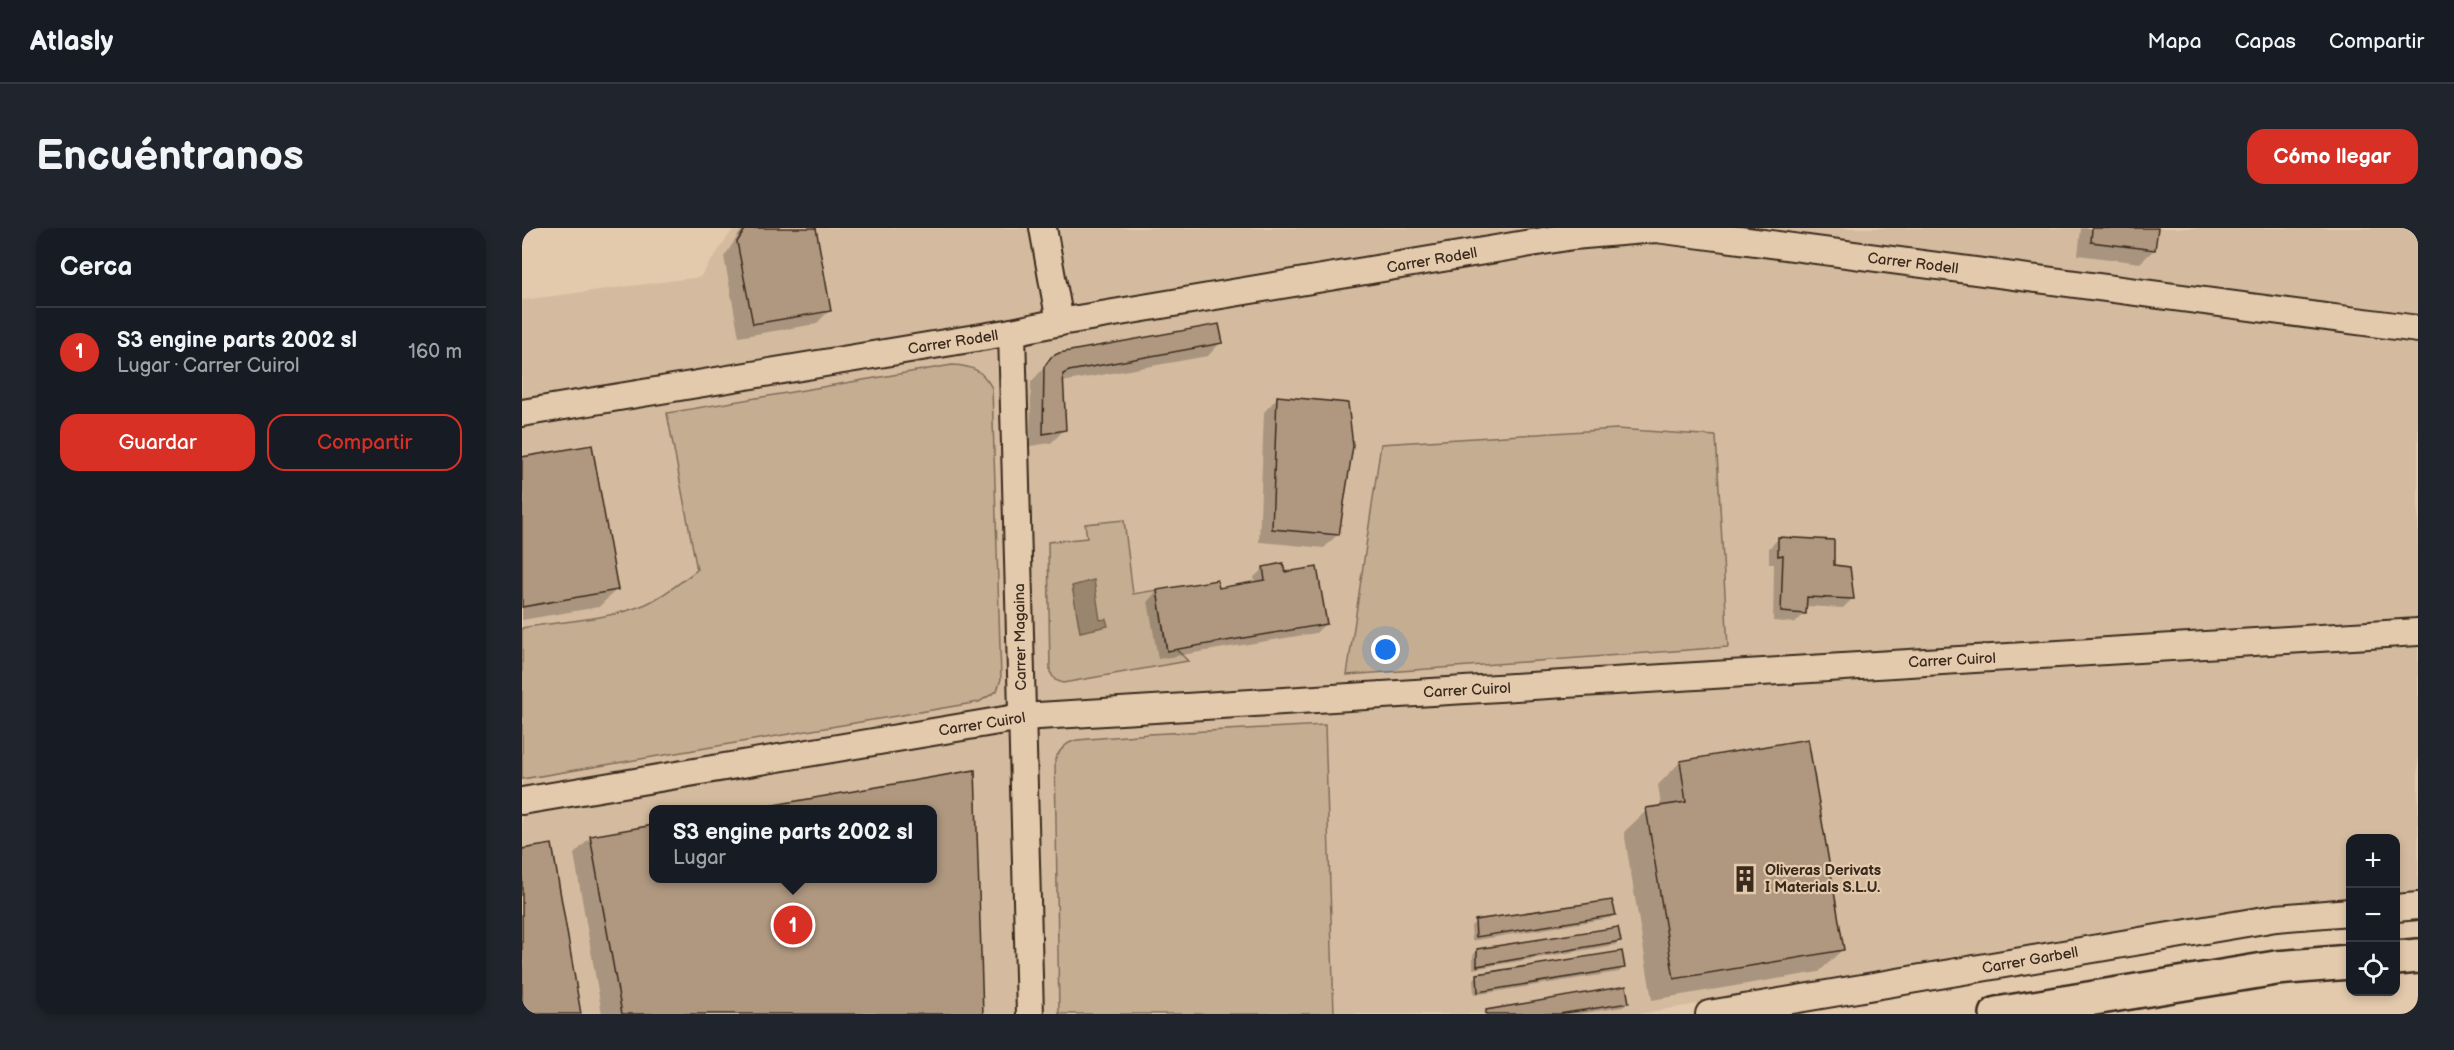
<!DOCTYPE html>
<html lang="es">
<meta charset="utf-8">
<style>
body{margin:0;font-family:"Balsamiq Sans",sans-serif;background:#20242c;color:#f1f3f6}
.controls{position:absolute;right:18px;bottom:18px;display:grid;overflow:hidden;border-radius:12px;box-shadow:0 3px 9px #0003}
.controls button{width:54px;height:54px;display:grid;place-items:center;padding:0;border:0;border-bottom:2px solid #363941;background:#171b24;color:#f1f3f6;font:30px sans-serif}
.you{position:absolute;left:864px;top:422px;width:21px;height:21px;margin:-15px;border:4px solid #fff;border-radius:50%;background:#1a73e8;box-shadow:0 0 0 9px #1a73e833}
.badge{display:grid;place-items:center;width:39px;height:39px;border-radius:50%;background:#d93025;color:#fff;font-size:20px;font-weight:700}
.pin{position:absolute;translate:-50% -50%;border:3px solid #fff;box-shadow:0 2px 6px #0006}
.popup{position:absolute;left:127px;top:577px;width:288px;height:78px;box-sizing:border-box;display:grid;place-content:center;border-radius:12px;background:#171b24;filter:drop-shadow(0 2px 4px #0005);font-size:20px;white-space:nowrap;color:#9ea1a6}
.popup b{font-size:22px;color:#f1f3f6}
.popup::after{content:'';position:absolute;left:50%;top:100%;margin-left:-12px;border:12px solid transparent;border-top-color:#171b24}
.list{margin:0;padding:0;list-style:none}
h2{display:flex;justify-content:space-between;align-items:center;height:78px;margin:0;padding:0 24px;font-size:26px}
h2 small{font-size:20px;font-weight:400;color:#9ea1a6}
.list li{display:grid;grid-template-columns:39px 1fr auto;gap:18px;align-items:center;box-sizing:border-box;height:90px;padding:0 24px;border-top:2px solid #363941}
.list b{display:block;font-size:22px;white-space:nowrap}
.list p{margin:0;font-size:20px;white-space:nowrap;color:#9ea1a6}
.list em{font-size:20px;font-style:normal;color:#9ea1a6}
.actions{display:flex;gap:12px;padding:18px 24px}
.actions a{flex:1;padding:14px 0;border:2px solid #d93025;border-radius:18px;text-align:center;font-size:21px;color:#d93025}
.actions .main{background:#d93025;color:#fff}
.icon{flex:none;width:33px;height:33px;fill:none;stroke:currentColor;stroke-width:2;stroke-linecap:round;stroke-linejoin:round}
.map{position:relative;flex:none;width:1896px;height:786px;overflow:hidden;border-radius:18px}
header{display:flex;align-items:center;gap:36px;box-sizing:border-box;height:84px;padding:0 30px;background:#171b24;border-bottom:2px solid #363941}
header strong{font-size:28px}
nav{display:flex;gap:33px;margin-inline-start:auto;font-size:21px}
.intro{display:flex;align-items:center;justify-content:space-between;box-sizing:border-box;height:144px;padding:0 36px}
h1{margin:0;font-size:42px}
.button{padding:15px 27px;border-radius:18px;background:#d93025;color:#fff;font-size:21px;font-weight:700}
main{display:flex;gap:36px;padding:0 36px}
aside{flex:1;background:#171b24;border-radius:18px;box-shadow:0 3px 9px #0003}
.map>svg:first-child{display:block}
</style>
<header>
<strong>Atlasly</strong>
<nav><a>Mapa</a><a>Capas</a><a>Compartir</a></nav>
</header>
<div class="intro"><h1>Encuéntranos</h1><a class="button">Cómo llegar</a></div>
<main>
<aside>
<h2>Cerca<small></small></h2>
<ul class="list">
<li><span class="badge">1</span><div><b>S3 engine parts 2002 sl</b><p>Lugar · Carrer Cuirol</p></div><em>160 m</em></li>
</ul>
<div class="actions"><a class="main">Guardar</a><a>Compartir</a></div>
</aside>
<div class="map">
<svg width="1896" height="786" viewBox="0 0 1896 786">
<rect width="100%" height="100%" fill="#e4caac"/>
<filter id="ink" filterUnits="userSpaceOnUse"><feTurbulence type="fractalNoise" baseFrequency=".0167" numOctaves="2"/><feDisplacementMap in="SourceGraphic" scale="12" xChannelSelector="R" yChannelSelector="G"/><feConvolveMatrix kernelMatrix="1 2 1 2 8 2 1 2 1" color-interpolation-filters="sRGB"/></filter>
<g filter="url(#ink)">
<path fill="#d4bb9f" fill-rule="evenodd" d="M212,0H1896V669L1874,671V610H1828V674L1751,681L1116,786H0V72L178,49ZM132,582H410V650H132Z"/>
<g fill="#c5ad92" stroke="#806c58" stroke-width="1.5">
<path d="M430,137C451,138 460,142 470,160L479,451L475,463L457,474L0,551V400C40,393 86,392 124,376C142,368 159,354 175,342L145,185Z"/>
<polygon points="1095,201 1194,208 1206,419 825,447 859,216"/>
<polygon points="602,292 611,366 635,362 645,423 654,421 666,433 541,455 533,452 528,444 526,314 565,310 563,296"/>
<path d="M803,497L812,786H537L533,531C539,521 543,515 555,512L627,506Z"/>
</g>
<polygon fill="#9a856e" stroke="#74614e" stroke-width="1.5" points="572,352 578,392 584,391 586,398 558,404 550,358"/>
<g fill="#0003">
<polygon points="221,0 293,0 307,83 294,96 217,109 202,29"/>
<polygon points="1559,0 1634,0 1632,22 1618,35 1556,27"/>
<polygon points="699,114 686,128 540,154 543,201 529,215 508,218 509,154 530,131"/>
<polygon points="755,170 815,307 802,320 737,314 742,184"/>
<polygon points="0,231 94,362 77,379 0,392"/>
<polygon points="1256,311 1311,338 1330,371 1321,380 1283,378 1282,386 1273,395 1251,393 1252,336 1247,336 1247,320"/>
<polygon points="742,340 762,345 803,396 794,405 636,431 626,373 635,363 696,362 733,356 732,349"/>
<polygon points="1158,534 1320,722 1297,744 1130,772 1102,604 1125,582 1139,579 1136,557"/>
<polygon points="452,544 460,786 80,786 52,626 69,609 132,650 410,650"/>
<polygon points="1092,686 1088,690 950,713 949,698 954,694"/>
<polygon points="1097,713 1093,717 951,741 951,727 955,723"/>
<polygon points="1101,740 1097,744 952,767 951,752 955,748"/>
<polygon points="1105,775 1101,779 1056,786 962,786 964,784"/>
</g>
<g fill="#b09880" stroke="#3b2a1e" stroke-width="1.5">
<polygon points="224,0 294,0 309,83 231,96 215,14"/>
<polygon points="1570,0 1636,0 1633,22 1569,14"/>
<polygon points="697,96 701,115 547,143 541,146 544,202 521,206 522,139 529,129 537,125"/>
<polygon points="755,168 826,175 831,218 817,307 750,301"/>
<polygon points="70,217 96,362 0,379 0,229"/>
<polygon points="1256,309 1312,312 1312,337 1328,339 1332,371 1285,369 1284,386 1259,384 1261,327 1256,328"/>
<polygon points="761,335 763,344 795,339 805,396 645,423 635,362 695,352 697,360 743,352 741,339"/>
<polygon points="1286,511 1322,722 1152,751 1124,580 1164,574 1158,533"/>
<polygon points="453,542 461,786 100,786 68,608 132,597 132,650 410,650 410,582 223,582"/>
<polygon points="30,616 59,786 0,786 0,621"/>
<polygon points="1090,672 1094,687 954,709 953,692"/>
<polygon points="1096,699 1099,713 955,738 955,721"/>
<polygon points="1100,723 1103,740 956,764 955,746"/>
<polygon points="1104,758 1107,775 1037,786 964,786 964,782"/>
</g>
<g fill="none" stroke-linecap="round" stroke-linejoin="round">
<defs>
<g id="street">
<polyline points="521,0 538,94"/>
<polyline points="490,104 508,786"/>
<polyline points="0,185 490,104 538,94 1051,8 1134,1 1896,101"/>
<polyline points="0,573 500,489 1896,404"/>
<polyline points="1874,680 1896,678"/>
<polyline points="1187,786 1754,690 1828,684"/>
</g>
<g id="secondary">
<polyline points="1874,730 1896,728"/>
<polyline points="1475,786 1754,740 1828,734"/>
</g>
</defs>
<use href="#street" stroke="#3b2a1e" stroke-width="30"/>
<use href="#secondary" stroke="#3b2a1e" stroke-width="38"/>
<use href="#street" stroke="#e4caac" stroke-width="26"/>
<use href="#secondary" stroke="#e4caac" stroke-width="33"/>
</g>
</g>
<defs>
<symbol id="building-bare" viewBox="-9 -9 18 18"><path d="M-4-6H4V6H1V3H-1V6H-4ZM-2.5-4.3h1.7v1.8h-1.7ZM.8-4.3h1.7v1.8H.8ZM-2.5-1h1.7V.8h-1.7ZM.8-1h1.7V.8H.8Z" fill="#3b2a1e" stroke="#e4caac" stroke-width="2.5" paint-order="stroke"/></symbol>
</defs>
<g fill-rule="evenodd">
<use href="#building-bare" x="1204" y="632" width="38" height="38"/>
</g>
<g text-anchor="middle" stroke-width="4.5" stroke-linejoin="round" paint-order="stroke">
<g font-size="15" fill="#3b2a1e" stroke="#e4caac">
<text transform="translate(910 32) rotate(-10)" y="5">Carrer Rodell</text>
<text transform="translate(1391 35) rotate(7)" y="5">Carrer Rodell</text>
<text transform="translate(431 114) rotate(-9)" y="5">Carrer Rodell</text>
<text transform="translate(498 409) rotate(-91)" y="5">Carrer Magaina</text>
<text transform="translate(1430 432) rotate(-3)" y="5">Carrer Cuirol</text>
<text transform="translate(945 462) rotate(-3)" y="5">Carrer Cuirol</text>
<text transform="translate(460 496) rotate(-9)" y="5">Carrer Cuirol</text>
<text transform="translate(1508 732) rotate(-10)" y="5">Carrer Garbell</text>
</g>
<g font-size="15" font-weight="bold" fill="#3b2a1e" stroke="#e4caac" text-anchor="start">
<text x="1243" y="647">Oliveras Derivats<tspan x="1243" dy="17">I Materials S.L.U.</tspan></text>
</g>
</g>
</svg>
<div class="controls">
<button>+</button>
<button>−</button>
<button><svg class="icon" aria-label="locate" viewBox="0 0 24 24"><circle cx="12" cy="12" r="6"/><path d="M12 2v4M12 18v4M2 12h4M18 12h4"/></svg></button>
</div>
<div class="you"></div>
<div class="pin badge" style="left:271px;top:697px">1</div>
<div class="popup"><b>S3 engine parts 2002 sl</b>Lugar</div>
</div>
</main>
